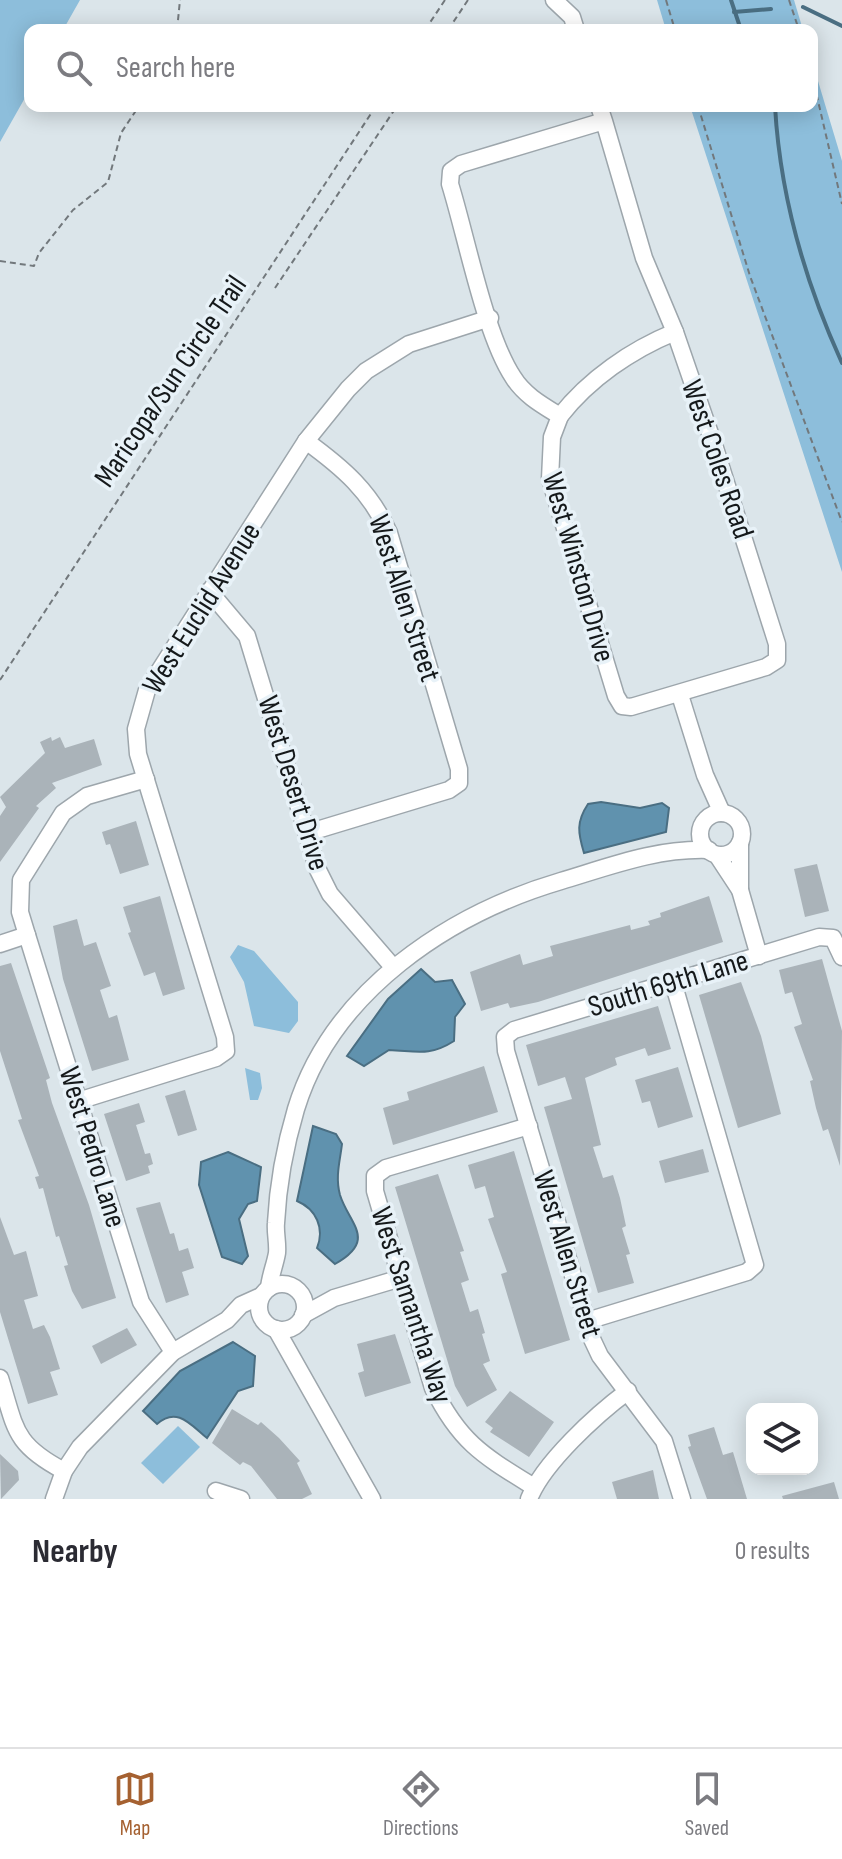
<!DOCTYPE html>
<style>
body{margin:0;font-family:"Sofia Sans Condensed",sans-serif;background:#f7f7f7;color:#2b2b33}
.controls{position:absolute;right:24px;bottom:24px;display:grid;overflow:hidden;border-radius:16px;box-shadow:0 4px 20px #0003}
.controls button{width:72px;height:72px;display:grid;place-items:center;padding:0;border:0;border-bottom:2px solid #e1e1e2;background:#fff;color:#2b2b33;font:40px sans-serif}
.list{margin:0;padding:0;list-style:none}
h2{display:flex;justify-content:space-between;align-items:center;height:104px;margin:0;padding:0 32px;font-size:34px}
h2 small{font-size:26px;font-weight:400;color:#7c7c81}
.icon{flex:none;width:44px;height:44px;fill:none;stroke:currentColor;stroke-width:2;stroke-linecap:round;stroke-linejoin:round}
.map{position:relative;flex:none;width:842px;height:1499px;overflow:hidden}
.search{position:absolute;background:#fff;box-shadow:0 4px 20px #0003;left:24px;right:24px;top:24px;height:88px;display:flex;align-items:center;gap:20px;box-sizing:border-box;padding:0 28px;border-radius:16px;color:#7c7c81;font-size:30px}
.sheet{height:248px;background:#fff}
nav{display:flex;justify-content:space-around;align-items:center;box-sizing:border-box;height:112px;border-top:2px solid #e1e1e2;background:#fff;font-size:22px;color:#7c7c81}
nav a{display:grid;justify-items:center;gap:4px}
nav .on{color:#a56131}
.map>svg:first-child{display:block}
</style>
<div class="map">
<svg width="842" height="1499" viewBox="0 0 842 1499">
<rect width="100%" height="100%" fill="#dbe5ea"/>
<g fill="#8dbedb">
<polygon points="0,0 80,0 63,30 30,30 30,89 0,142"/>
<polygon points="657,0 794,0 803,30 666,30"/>
<polygon points="812,61 842,161 842,572 690,106 812,106"/>
<polygon points="238,945 254,951 298,1002 298,1021 289,1033 254,1026 244,982 230,957"/>
<polygon points="245,1068 260,1073 262,1088 258,1100 250,1100"/>
<polygon points="178,1426 200,1447 163,1484 141,1463"/>
</g>
<g fill="#6092ae" stroke="#4a6e82" stroke-width="2">
<path d="M601,802L640,808L662,803L669,808L666,832L584,853C578,833 576,822 588,804Z"/>
<path d="M421,969L435,982L452,980L465,1004L455,1017L454,1041C429,1057 416,1051 389,1050L364,1066L347,1056L388,999Z"/>
<path d="M313,1126L336,1134L342,1144C340,1161 335,1177 340,1195C349,1224 378,1240 335,1264L317,1248C325,1228 316,1209 297,1201Z"/>
<polygon points="228,1152 261,1167 257,1201 248,1204 239,1219 248,1256 242,1264 222,1257 199,1185 201,1162"/>
<path d="M233,1342L255,1356L253,1386L238,1391L207,1438C191,1425 177,1406 157,1424L143,1411L180,1371Z"/>
</g>
<g fill="none" stroke-linecap="round" stroke-linejoin="round">
<g stroke="#4a6e82" stroke-width="4">
<polyline points="731,0 741,30"/>
<polyline points="803,7 842,26"/>
<polyline points="734,12 771,9"/>
<path d="M775,106C780,195 805,282 842,363"/>
</g>
</g>
<g fill="#aab3b9">
<polygon points="51,737 52,741 60,737 65,748 94,739 102,765 52,783 56,788 36,806 39,808 0,862 0,816 6,807 0,797 45,753 40,742"/>
<polygon points="136,821 149,865 120,874 110,844 106,845 102,832"/>
<polygon points="817,864 829,911 805,917 794,869"/>
<polygon points="160,896 185,989 163,996 155,972 144,976 128,933 131,932 123,907"/>
<polygon points="709,896 723,942 538,1002 510,1008 508,1003 481,1011 470,972 520,954 523,965 553,956 550,946 630,925 631,930 650,925 648,921 661,917 660,913"/>
<polygon points="77,919 84,946 96,942 111,986 100,990 109,1018 117,1015 129,1060 92,1071 63,979 53,926"/>
<polygon points="822,959 842,1031 840,1166 828,1129 823,1131 816,1108 810,1081 813,1080 794,1027 802,1024 792,992 785,994 779,970"/>
<polygon points="11,963 50,1078 46,1080 52,1103 89,1205 116,1298 82,1309 72,1291 64,1266 68,1265 59,1236 56,1237 43,1188 39,1189 35,1177 39,1176 18,1120 22,1119 0,1051 0,966"/>
<polygon points="741,982 761,1036 781,1114 738,1128 699,995"/>
<polygon points="658,1006 671,1049 648,1056 645,1048 615,1058 617,1065 585,1078 601,1145 593,1147 603,1178 613,1175 620,1198 626,1226 622,1228 630,1254 626,1255 634,1283 598,1293 544,1107 572,1099 565,1077 538,1086 526,1045"/>
<polygon points="484,1066 498,1112 393,1145 383,1108 409,1100 407,1092"/>
<polygon points="678,1067 693,1117 658,1128 650,1101 642,1103 635,1080"/>
<polygon points="185,1090 197,1130 178,1136 165,1096"/>
<polygon points="139,1103 145,1122 136,1125 145,1154 150,1153 153,1164 148,1166 150,1173 126,1181 104,1114"/>
<polygon points="703,1149 709,1172 665,1183 659,1161"/>
<polygon points="514,1151 570,1340 525,1354 501,1274 507,1272 488,1219 494,1217 485,1186 475,1189 468,1165"/>
<polygon points="438,1174 464,1251 460,1252 469,1280 461,1283 470,1312 478,1309 485,1333 482,1334 490,1361 483,1364 497,1390 467,1407 455,1386 395,1187"/>
<polygon points="160,1202 170,1234 174,1233 179,1251 188,1248 194,1268 182,1272 189,1295 166,1303 136,1208"/>
<polygon points="0,1217 14,1255 26,1251 38,1296 24,1300 33,1329 44,1325 50,1337 60,1369 50,1372 58,1395 28,1404 0,1312"/>
<polygon points="127,1328 137,1345 101,1364 92,1346"/>
<polygon points="395,1334 411,1383 365,1397 358,1373 364,1371 357,1344"/>
<polygon points="510,1391 554,1422 529,1457 490,1432 493,1428 485,1422"/>
<polygon points="232,1409 258,1425 261,1422 279,1438 300,1461 297,1463 312,1494 302,1499 277,1499 251,1466 243,1462 240,1465 212,1443"/>
<polygon points="714,1427 723,1455 733,1452 747,1499 707,1499 688,1447 691,1446 688,1435"/>
<polygon points="0,1454 18,1471 19,1480 1,1499"/>
<polygon points="653,1470 659,1499 617,1499 612,1482"/>
<polygon points="834,1482 839,1499 783,1499 782,1496"/>
</g>
<g fill="none" stroke-linecap="round" stroke-linejoin="round">
<defs>
<g id="minor">
<polyline points="554,0 572,17 576,30"/>
<path d="M599,106L604,121L644,258L675,332L715,448L777,644V660L766,667L631,707L622,706L616,696L550,479L552,437L560,416C542,405 524,395 513,377C485,335 466,235 450,184L451,171L461,164L604,121"/>
<path d="M560,416C589,379 631,350 675,332"/>
<path d="M306,441C343,468 370,491 389,533L459,769V783L449,790L307,833"/>
<polyline points="209,591 247,636 318,870 330,894 393,967"/>
<polyline points="680,695 705,775 722,813"/>
<polyline points="146,779 87,796 63,813 21,880 20,912 27,935 141,1302 173,1352"/>
<circle cx="721" cy="834" r="21"/>
<polyline points="717,855 740,890 759,956"/>
<polyline points="740,890 740,843"/>
<polyline points="0,944 27,935"/>
<polyline points="78,1101 216,1058 226,1051 225,1037 138,754 136,729 147,690 306,441 348,389 366,371 409,344 490,318"/>
<path d="M529,1126L386,1168L375,1176V1191L433,1388C460,1443 484,1456 534,1487"/>
<circle cx="282" cy="1307" r="23"/>
<path d="M269,1288C270,1276 275,1265 277,1253C278,1243 275,1232 276,1223C278,1184 285,1146 296,1109C332,991 449,914 561,881C611,866 657,848 709,850"/>
<polyline points="303,1315 334,1298 401,1278"/>
<polyline points="587,1321 747,1272 755,1265 673,982"/>
<polyline points="276,1329 372,1499"/>
<path d="M0,1378C16,1429 13,1444 64,1471"/>
<polyline points="216,1491 241,1499"/>
<polyline points="54,1499 64,1471 80,1447 173,1352 227,1320 241,1305 261,1296"/>
<path d="M529,1499C543,1463 597,1414 628,1391"/>
<polyline points="682,1499 664,1441 600,1356 592,1339 506,1051 505,1037 514,1030 819,937 833,938 842,957"/>
</g>
</defs>
<use href="#minor" stroke="#9da6ac" stroke-width="19"/>
<g stroke="#72787c" stroke-width="2" stroke-dasharray="6 4" stroke-linecap="butt">
<polyline points="666,0 675,30"/>
<polyline points="789,0 799,30"/>
<polyline points="177,30 180,0"/>
<polyline points="425,30 445,0"/>
<polyline points="448,30 468,0"/>
<polyline points="812,75 842,204"/>
<polyline points="698,106 750,276 842,522"/>
<polyline points="0,261 34,266 39,253 73,210 108,182 121,133 139,106"/>
<polyline points="275,288 397,106"/>
<polyline points="0,680 376,106"/>
</g>
<use href="#minor" stroke="#fff" stroke-width="16"/>
</g>
<g text-anchor="middle" stroke-width="7" stroke-linejoin="round" paint-order="stroke">
<g font-size="30" fill="#15191b" stroke="#e8f2f8">
<text transform="translate(170 381) rotate(-56)" y="10">Maricopa/Sun Circle Trail</text>
<text transform="translate(718 459) rotate(71)" y="10">West Coles Road</text>
<text transform="translate(579 567) rotate(74)" y="10">West Winston Drive</text>
<text transform="translate(405 598) rotate(72)" y="10">West Allen Street</text>
<text transform="translate(201 608) rotate(-58)" y="10">West Euclid Avenue</text>
<text transform="translate(294 783) rotate(73)" y="10">West Desert Drive</text>
<text transform="translate(668 983) rotate(-17)" y="10">South 69th Lane</text>
<text transform="translate(93 1147) rotate(73)" y="10">West Pedro Lane</text>
<text transform="translate(568 1254) rotate(73)" y="10">West Allen Street</text>
<text transform="translate(412 1305) rotate(72)" y="10">West Samantha Way</text>
</g>
</g>
</svg>
<div class="controls">
<button><svg class="icon" aria-label="layers" viewBox="0 0 24 24"><path d="M12 4l9 5-9 5-9-5zM3 14l9 5 9-5"/></svg></button>
</div>
<div class="search"><svg class="icon" aria-label="search" viewBox="0 0 24 24"><circle cx="10" cy="10" r="6"/><path d="M15 15l6 6"/></svg>Search here</div>
</div>
<section class="sheet">
<h2>Nearby<small>0 results</small></h2>
<ul class="list">
</ul>
</section>
<nav>
<a class="on"><svg class="icon" aria-label="map" viewBox="0 0 24 24"><path d="M3 6l6-2 6 2 6-2v14l-6 2-6-2-6 2zM9 4v14M15 6v14"/></svg>Map</a>
<a><svg class="icon" aria-label="directions" viewBox="0 0 24 24"><path d="M12 3l9 9-9 9-9-9zM9 14v-3h6M13 9l2 2-2 2"/></svg>Directions</a>
<a><svg class="icon" aria-label="saved" viewBox="0 0 24 24"><path d="M7 4h10v16l-5-4-5 4z"/></svg>Saved</a>
</nav>
